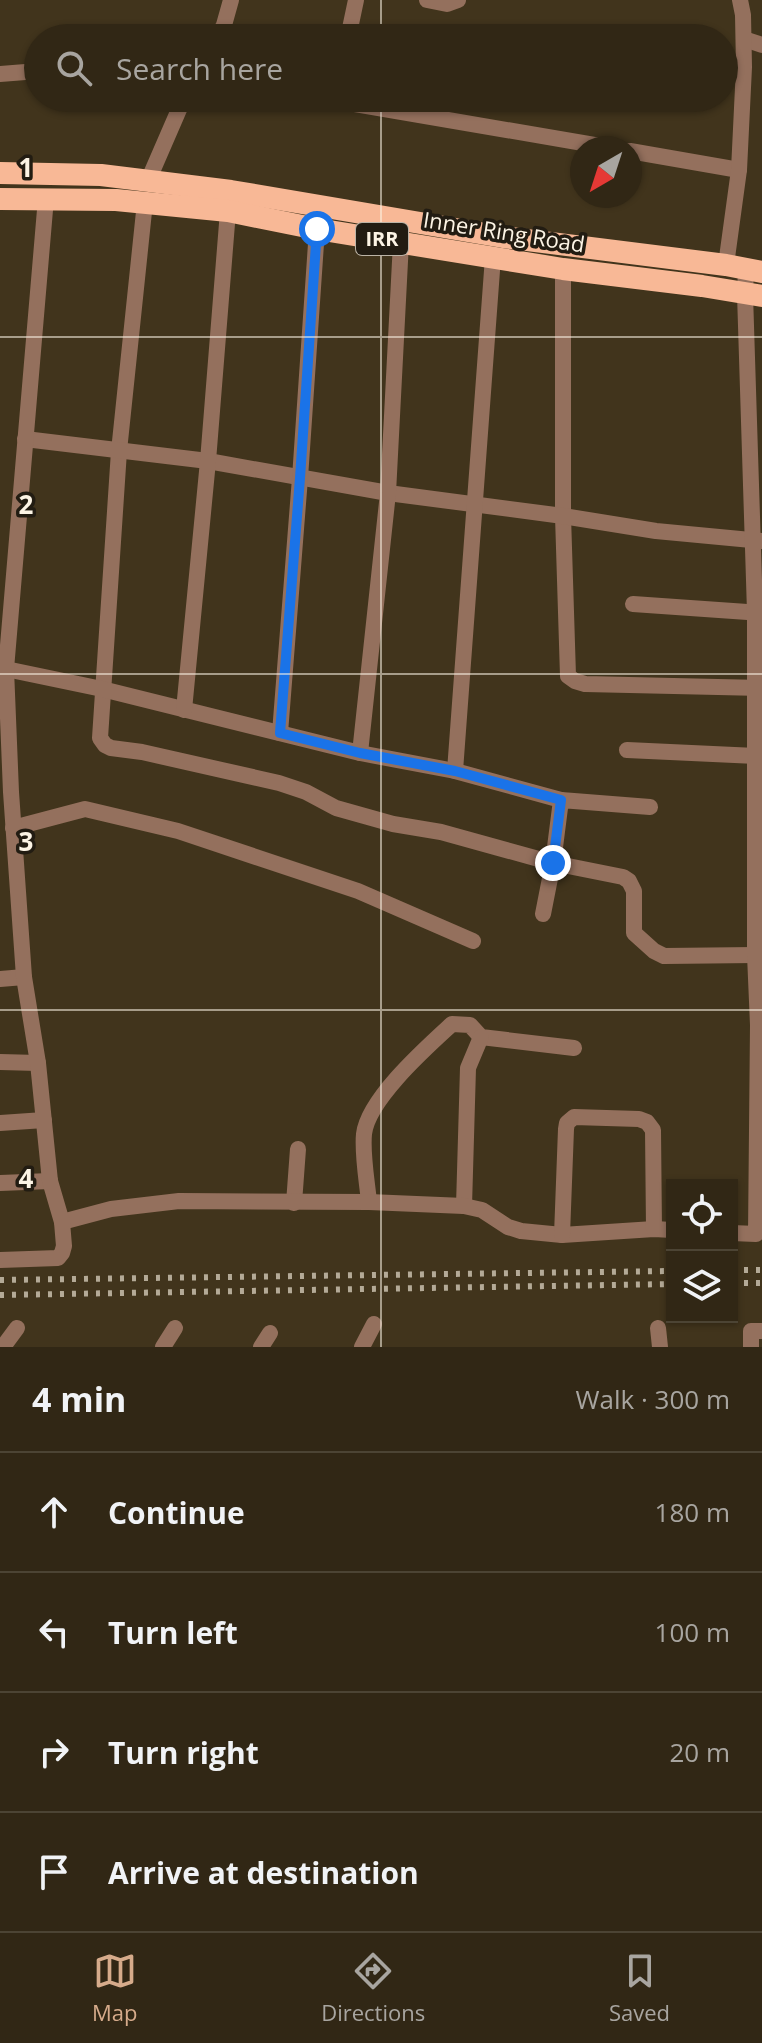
<!DOCTYPE html>
<meta charset="utf-8">
<style>
body{margin:0;font-family:"Open Sans",sans-serif;background:#3d3322;color:#f1f3f6}
.controls{position:absolute;right:24px;bottom:24px;display:grid;overflow:hidden;border-radius:0px;box-shadow:0 2px 6px #0004}
.controls button{width:72px;height:72px;display:grid;place-items:center;padding:0;border:0;border-bottom:2px solid #4c4434;background:#312715;color:#f1f3f6;font:40px sans-serif}
.compass{position:absolute;left:570px;top:136px;width:72px;height:72px;border-radius:50%;background:#312715;box-shadow:0 2px 6px #0004;rotate:219deg}
.stop{position:absolute;width:24px;height:24px;margin:-18px;border:6px solid #1a73e8;border-radius:50%;background:#fff}
.stop.end{background:#1a73e8;border-color:#fff;box-shadow:0 2px 8px #0008}
.list{margin:0;padding:0;list-style:none}
h2{display:flex;justify-content:space-between;align-items:center;height:104px;margin:0;padding:0 32px;font-size:34px}
h2 small{font-size:26px;font-weight:400;color:#a8a5a0}
.list li{display:grid;grid-template-columns:52px 1fr auto;gap:24px;align-items:center;box-sizing:border-box;height:120px;padding:0 32px;border-top:2px solid #4c4434}
.list b{display:block;font-size:30px;white-space:nowrap}
.list em{font-size:26px;font-style:normal;color:#a8a5a0}
.icon{flex:none;width:44px;height:44px;fill:none;stroke:currentColor;stroke-width:2;stroke-linecap:round;stroke-linejoin:round}
.map{position:relative;flex:none;width:762px;height:1347px;overflow:hidden}
.search{position:absolute;background:#312715;box-shadow:0 2px 6px #0004;left:24px;right:24px;top:24px;height:88px;display:flex;align-items:center;gap:20px;box-sizing:border-box;padding:0 28px;border-radius:44px;color:#a8a5a0;font-size:30px}
.sheet{height:584px;background:#312715}
nav{display:flex;justify-content:space-around;align-items:center;box-sizing:border-box;height:112px;border-top:2px solid #4c4434;background:#312715;font-size:22px;color:#a8a5a0}
nav a{display:grid;justify-items:center;gap:4px}
nav .on{color:#d6ab8b}
.map>svg:first-child{display:block}
</style>
<div class="map">
<svg width="762" height="1347" viewBox="0 0 762 1347">
<rect width="100%" height="100%" fill="#41341c"/>
<g fill="none" stroke-linecap="round" stroke-linejoin="round">
<g stroke="#94705d" stroke-width="16">
<polyline points="427,0 447,4 458,0"/>
<polyline points="217,38 224,25 231,0"/>
<polyline points="348,38 356,0"/>
<polyline points="744,39 762,45"/>
<polyline points="0,74 38,71"/>
<polyline points="320,98 612,148"/>
<polyline points="630,151 739,170"/>
<polyline points="148,181 184,98"/>
<polyline points="145,202 119,451 100,738 105,745 111,748 142,752 279,783 306,792 336,808 393,824 441,832 553,863 543,914"/>
<polyline points="726,265 739,170 744,67 743,15 740,0"/>
<polyline points="563,269 563,516 568,676 575,681 585,684 762,688"/>
<polyline points="25,439 208,461 388,493 563,516 656,531 762,541"/>
<polyline points="633,604 762,613"/>
<polyline points="6,669 102,689 360,753 455,771 561,800"/>
<polyline points="184,710 208,461 228,211"/>
<polyline points="280,733 300,478 317,229"/>
<polyline points="627,750 756,756"/>
<polyline points="360,753 388,493 401,242"/>
<polyline points="455,771 493,257"/>
<polyline points="650,807 561,800 553,863 623,877 629,881 634,891 634,933 654,951 664,956 755,955"/>
<polyline points="13,828 85,809 178,831 358,891 473,941"/>
<polyline points="0,979 24,977"/>
<polyline points="0,1062 38,1063"/>
<polyline points="0,1123 44,1120"/>
<polyline points="0,1183 50,1181"/>
<path d="M369,1202C367,1181 362,1154 364,1134C368,1099 427,1047 452,1024L470,1025L481,1037L574,1048"/>
<polyline points="294,1203 298,1149"/>
<polyline points="464,1206 468,1068 481,1037"/>
<polyline points="62,1222 111,1209 179,1201 369,1202 464,1206 482,1210 508,1227 521,1231 562,1235 654,1229 672,1230"/>
<polyline points="732,1233 756,1234 758,1025 755,955 755,612 745,294 746,269"/>
<polyline points="562,1235 566,1129 567,1123 574,1117 639,1119 647,1122 653,1130 654,1229"/>
<polyline points="0,1260 58,1258 62,1253 64,1246 62,1222 50,1181 38,1063 24,977 11,792 6,669 46,198"/>
<polyline points="658,1328 660,1347"/>
<polyline points="3,1347 17,1328"/>
<polyline points="163,1347 175,1328"/>
<polyline points="261,1347 270,1333"/>
<polyline points="362,1347 374,1324"/>
<polyline points="751,1347 751,1331 762,1331"/>
</g>
<g stroke="#f8b896" stroke-width="22">
<polyline points="0,173 101,175 231,191 503,237 726,265 762,272"/>
<polyline points="0,199 116,200 228,211 317,229 563,269 702,286 762,296"/>
</g>
<g stroke="#b4aa97" stroke-width="6" stroke-dasharray="4 8" stroke-linecap="butt">
<polyline points="732,1270 762,1270"/>
<polyline points="0,1280 672,1271"/>
<polyline points="732,1283 762,1283"/>
<polyline points="0,1295 672,1284"/>
</g>
</g>
<g fill="none" stroke-linecap="round" stroke-linejoin="round">
<polyline stroke="#1a73e8" stroke-width="10" points="317,229 300,478 280,733 360,753 455,771 561,800 553,863"/>
</g>
<path fill="none" stroke="#fcf4e5" stroke-width="2" stroke-opacity="0.55" d="M381,0V38M381,98V1347M0,337H762M0,674H762M0,1010H762"/>
<g text-anchor="middle" stroke-width="7" stroke-linejoin="round" paint-order="stroke">
<rect fill="#221c12" stroke="#bbb3a6" stroke-width="2" x="356" y="223" width="52" height="32" rx="6"/>
<g font-size="20" font-weight="bold" fill="#fcf4e5">
<text x="382" y="246">IRR</text>
</g>
<g font-size="22" fill="#fcf4e5" stroke="#221c12">
<text transform="translate(504 232) rotate(9)" y="8">Inner Ring Road</text>
</g>
</g>
<g font-size="26" text-anchor="middle" font-weight="bold" fill="#fcf4e5" stroke="#221c12" stroke-width="7" stroke-linejoin="round" paint-order="stroke">
<text x="26" y="177">1</text>
<text x="26" y="514">2</text>
<text x="26" y="851">3</text>
<text x="26" y="1188">4</text>
</g>
</svg>
<div class="controls">
<button><svg class="icon" aria-label="locate" viewBox="0 0 24 24"><circle cx="12" cy="12" r="6"/><path d="M12 2v4M12 18v4M2 12h4M18 12h4"/></svg></button>
<button><svg class="icon" aria-label="layers" viewBox="0 0 24 24"><path d="M12 4l9 5-9 5-9-5zM3 14l9 5 9-5"/></svg></button>
</div>
<svg class="compass" viewBox="-18 -18 36 36"><path d="M0-13l5 13h-10z" fill="#e53935"/><path d="M0 13l5-13h-10z" fill="#a8a5a0"/></svg>
<div class="stop" style="left:317px;top:229px"></div>
<div class="stop end" style="left:553px;top:863px"></div>
<div class="search"><svg class="icon" aria-label="search" viewBox="0 0 24 24"><circle cx="10" cy="10" r="6"/><path d="M15 15l6 6"/></svg>Search here</div>
</div>
<section class="sheet">
<h2>4 min<small>Walk · 300 m</small></h2>
<ul class="list">
<li><svg class="icon" aria-label="ahead" viewBox="0 0 24 24"><path d="M12 20V5M6 11l6-6 6 6"/></svg><div><b>Continue</b></div><em>180 m</em></li>
<li><svg class="icon" aria-label="left" viewBox="0 0 24 24"><path d="M17 20v-9H6M10 6l-5 5 5 5"/></svg><div><b>Turn left</b></div><em>100 m</em></li>
<li><svg class="icon" aria-label="right" viewBox="0 0 24 24"><path d="M7 20v-9h11M14 6l5 5-5 5"/></svg><div><b>Turn right</b></div><em>20 m</em></li>
<li><svg class="icon" aria-label="arrive" viewBox="0 0 24 24"><path d="M6 21V4h12l-3 4 3 4H6"/></svg><div><b>Arrive at destination</b></div></li>
</ul>
</section>
<nav>
<a class="on"><svg class="icon" aria-label="map" viewBox="0 0 24 24"><path d="M3 6l6-2 6 2 6-2v14l-6 2-6-2-6 2zM9 4v14M15 6v14"/></svg>Map</a>
<a><svg class="icon" aria-label="directions" viewBox="0 0 24 24"><path d="M12 3l9 9-9 9-9-9zM9 14v-3h6M13 9l2 2-2 2"/></svg>Directions</a>
<a><svg class="icon" aria-label="saved" viewBox="0 0 24 24"><path d="M7 4h10v16l-5-4-5 4z"/></svg>Saved</a>
</nav>
